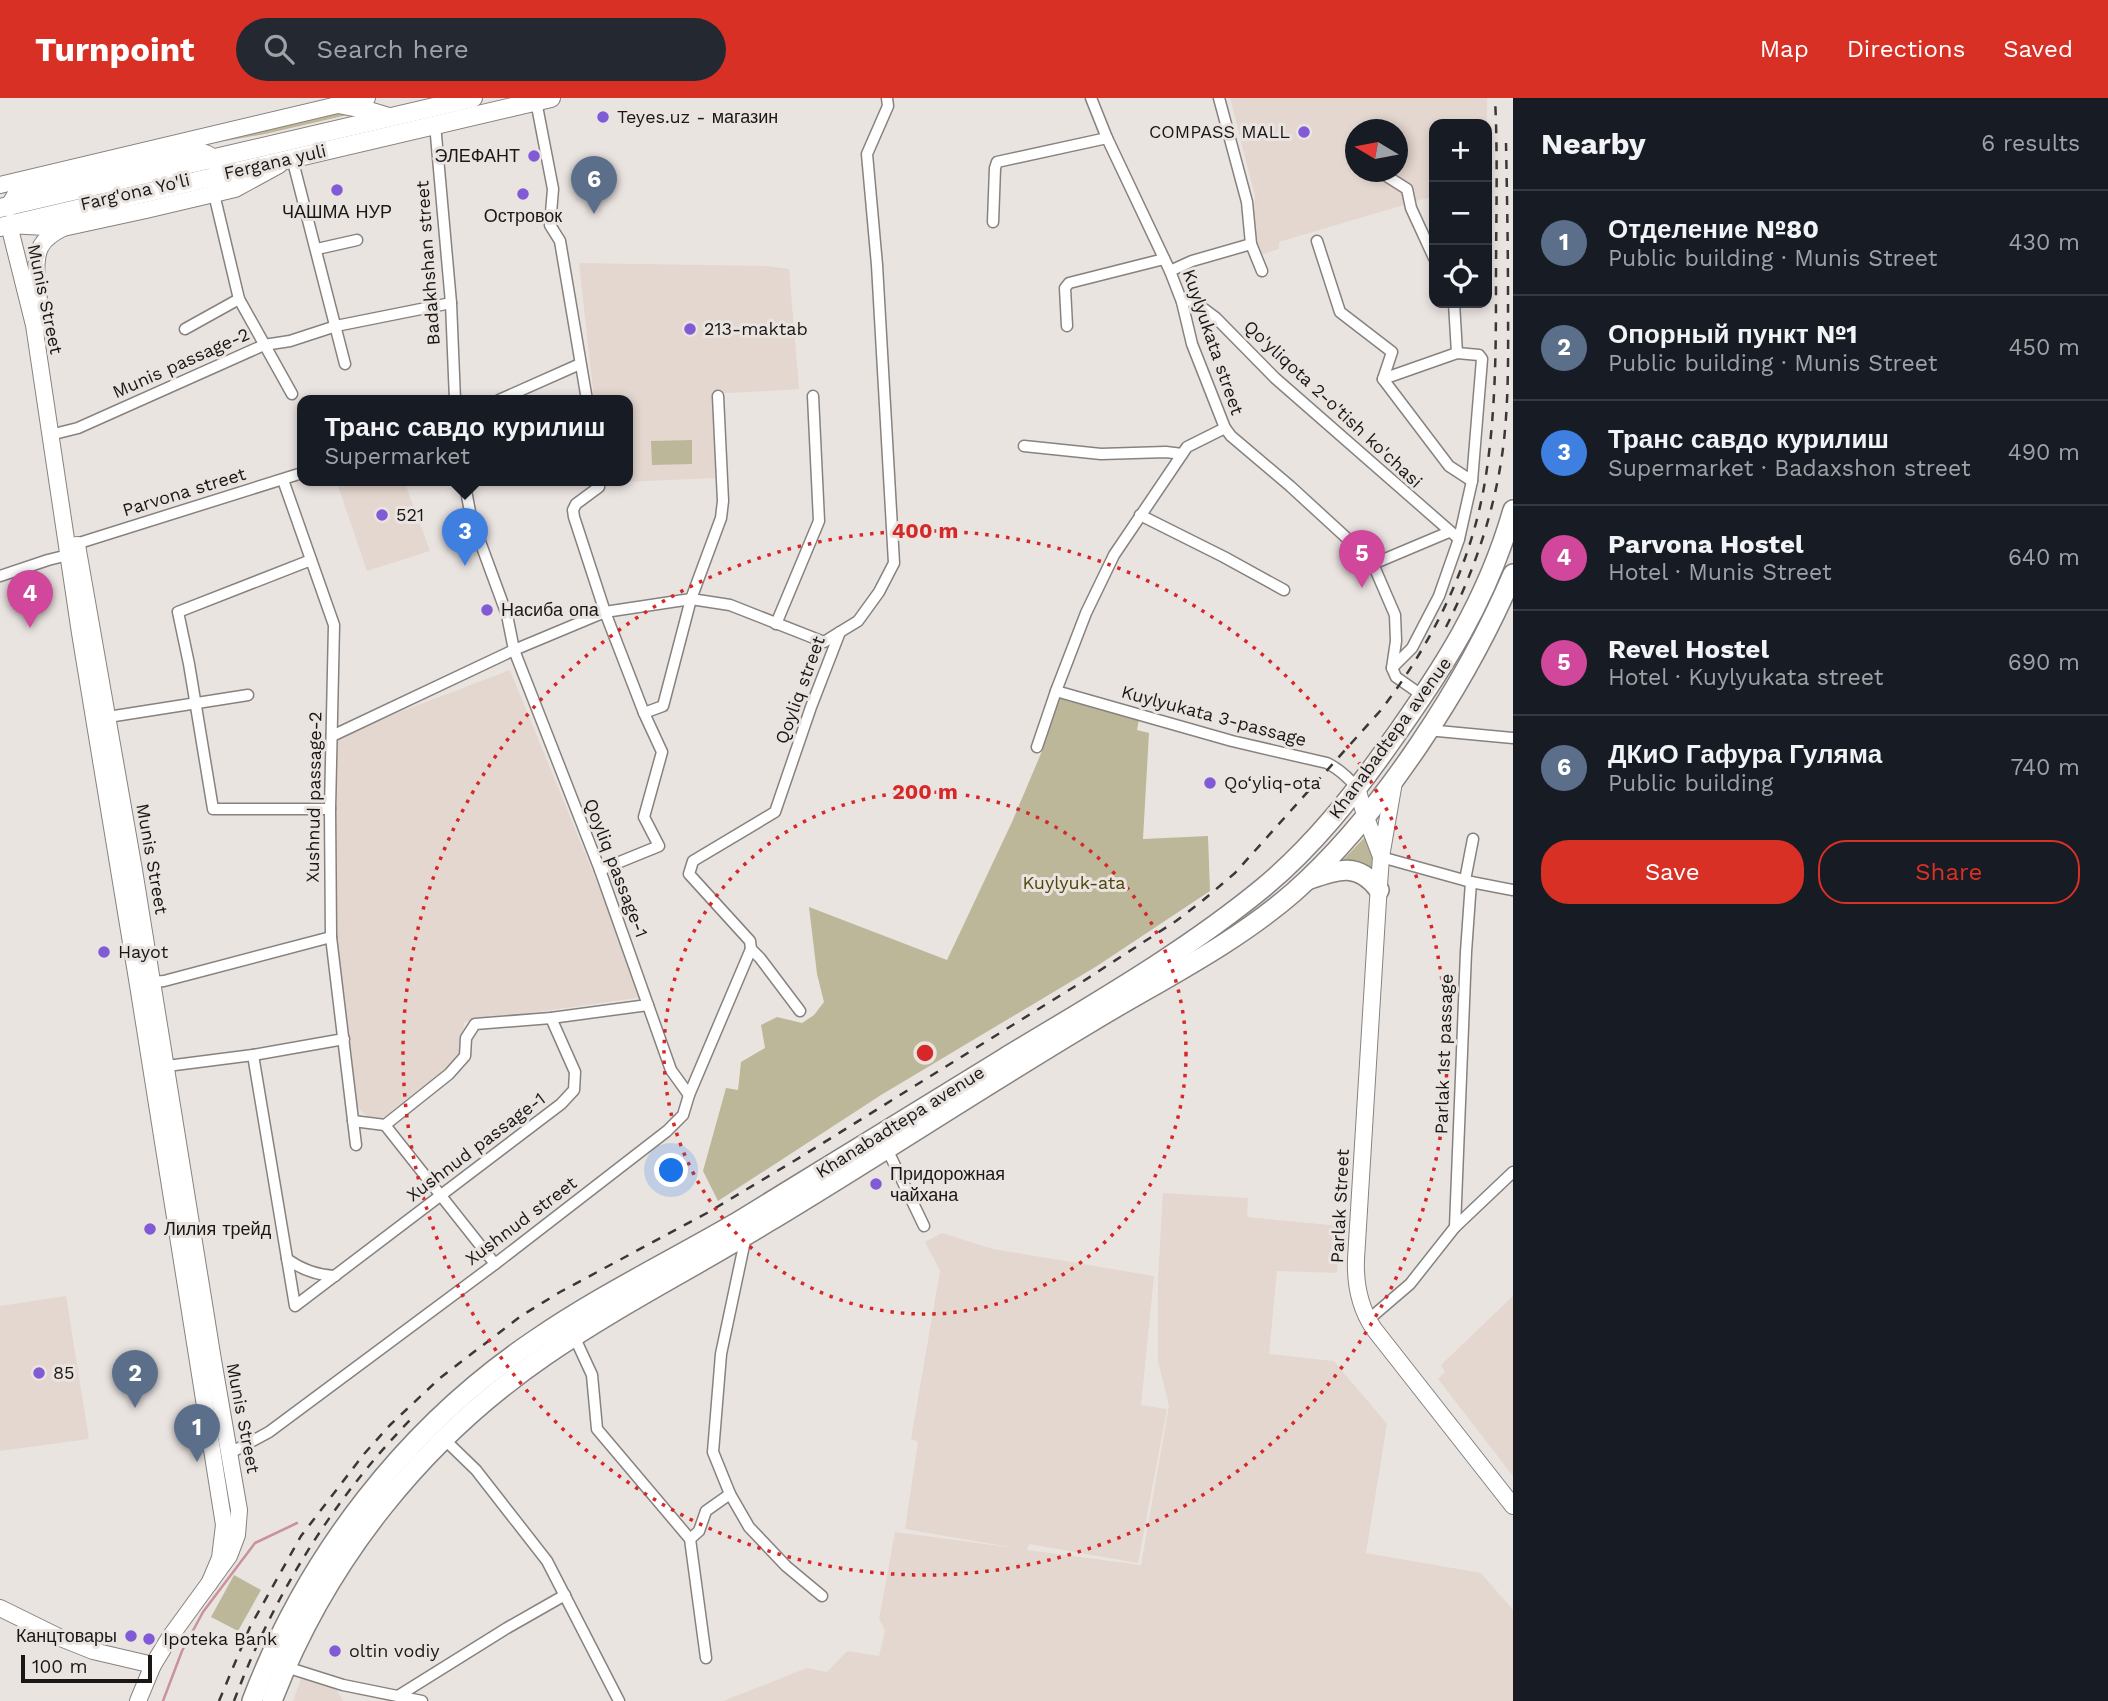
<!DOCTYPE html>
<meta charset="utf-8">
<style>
body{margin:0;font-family:"Work Sans",sans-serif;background:#242831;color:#f1f3f6}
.controls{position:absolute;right:21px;top:21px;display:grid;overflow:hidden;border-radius:14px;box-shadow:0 4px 10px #0003}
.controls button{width:63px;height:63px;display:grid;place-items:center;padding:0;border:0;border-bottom:2px solid #363941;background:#171b24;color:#f1f3f6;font:35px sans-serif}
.compass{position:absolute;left:1345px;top:21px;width:63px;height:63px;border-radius:50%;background:#171b24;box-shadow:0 4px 10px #0003;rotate:280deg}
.scale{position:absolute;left:21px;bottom:18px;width:131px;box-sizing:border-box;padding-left:7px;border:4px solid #1a1817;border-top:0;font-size:19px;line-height:24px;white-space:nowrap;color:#1a1817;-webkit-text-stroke:5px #eae4e1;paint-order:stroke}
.you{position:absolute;left:672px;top:1073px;width:24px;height:24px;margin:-18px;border:5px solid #fff;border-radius:50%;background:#1a73e8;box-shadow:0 0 0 10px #1a73e833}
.badge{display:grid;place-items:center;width:46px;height:46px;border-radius:50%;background:#d93025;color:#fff;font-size:23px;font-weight:700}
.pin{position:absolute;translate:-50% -58px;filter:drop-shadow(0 2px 4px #0008)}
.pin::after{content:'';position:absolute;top:37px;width:24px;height:21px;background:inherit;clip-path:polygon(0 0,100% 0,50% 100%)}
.popup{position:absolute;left:297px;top:297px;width:336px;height:91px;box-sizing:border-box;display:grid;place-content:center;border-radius:14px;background:#171b24;filter:drop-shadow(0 2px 5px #0005);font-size:23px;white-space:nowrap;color:#9ea1a6}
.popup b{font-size:26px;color:#f1f3f6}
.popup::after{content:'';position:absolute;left:50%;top:100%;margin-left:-14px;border:14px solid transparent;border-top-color:#171b24}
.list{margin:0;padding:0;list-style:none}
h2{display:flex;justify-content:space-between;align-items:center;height:91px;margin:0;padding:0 28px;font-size:30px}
h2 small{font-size:23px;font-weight:400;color:#9ea1a6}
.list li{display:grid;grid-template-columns:46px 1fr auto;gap:21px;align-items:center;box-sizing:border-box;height:105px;padding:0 28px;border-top:2px solid #363941}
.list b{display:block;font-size:26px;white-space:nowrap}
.list p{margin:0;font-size:23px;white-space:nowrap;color:#9ea1a6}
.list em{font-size:23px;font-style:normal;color:#9ea1a6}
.actions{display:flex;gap:14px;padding:21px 28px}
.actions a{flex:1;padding:16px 0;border:2px solid #d93025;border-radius:28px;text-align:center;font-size:24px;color:#d93025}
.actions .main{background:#d93025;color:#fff}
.icon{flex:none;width:38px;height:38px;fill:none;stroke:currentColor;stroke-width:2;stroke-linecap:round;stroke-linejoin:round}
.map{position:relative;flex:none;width:1513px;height:1603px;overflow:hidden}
header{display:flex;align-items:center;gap:42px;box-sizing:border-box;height:98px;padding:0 35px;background:#d93025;color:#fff}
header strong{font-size:33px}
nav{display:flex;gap:38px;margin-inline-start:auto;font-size:24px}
.search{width:490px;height:63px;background:#242831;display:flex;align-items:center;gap:18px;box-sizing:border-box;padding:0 24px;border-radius:38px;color:#9ea1a6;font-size:26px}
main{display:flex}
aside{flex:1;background:#171b24}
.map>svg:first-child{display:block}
</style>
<header>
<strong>Turnpoint</strong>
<div class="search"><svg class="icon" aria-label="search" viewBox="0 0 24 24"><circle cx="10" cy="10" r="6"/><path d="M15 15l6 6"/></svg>Search here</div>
<nav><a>Map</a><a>Directions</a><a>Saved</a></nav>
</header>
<main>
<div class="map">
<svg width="1513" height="1603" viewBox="0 0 1513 1603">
<rect width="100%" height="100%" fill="#eae4e1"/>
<g fill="#e4d7cf" fill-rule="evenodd">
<path d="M1230,0H1487V65V26H1434V98L1279,144V151L1257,158L1252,141L1255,98ZM1356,32H1398V74H1356Z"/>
<polygon points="579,165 767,168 789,171 799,291 714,296 715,380 603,385 603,382 628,382 628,302 594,302"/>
<polygon points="336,382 404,382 430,453 367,473"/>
<polygon points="510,572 644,899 464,924 462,958 382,1020 367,1018 357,1009 350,964 336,839 334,639"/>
<polygon points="1163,1095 1248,1100 1247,1119 1341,1128 1337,1175 1277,1173 1269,1256 1334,1263 1387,1326 1366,1455 1481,1475 1513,1512 1513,1603 723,1603 807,1570 827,1574 847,1553 879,1558 885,1532 879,1521 895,1434 1015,1450 905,1431 918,1344 911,1341 940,1173 925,1144 942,1135 993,1151 1154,1178 1141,1307 1167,1311 1138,1465 1029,1446 1027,1452 1141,1467 1169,1308 1158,1263 1158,1179"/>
<polygon points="66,1198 89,1341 0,1353 0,1208"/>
<polygon points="1513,1198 1513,1378 1438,1281 1445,1274 1441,1267"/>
<polygon points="302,1578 335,1589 343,1603 293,1603"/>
</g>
<g fill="#bdb799">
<polygon points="345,11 348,15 347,17 265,36 202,47"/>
<polygon points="692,342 692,366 652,367 651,343"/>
<polygon points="1058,600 1139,621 1137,632 1149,635 1143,741 1208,738 1210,793 1097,868 881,997 718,1103 703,1073 726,990 738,992 741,964 765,950 761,927 777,919 802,925 814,917 824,904 817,876 809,809 947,862 1012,724 1042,653"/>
<polygon points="1366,738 1375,745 1374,774 1361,765 1341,764"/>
<polygon points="234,1477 261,1492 238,1533 211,1519"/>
</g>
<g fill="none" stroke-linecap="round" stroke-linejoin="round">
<polyline stroke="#c8939e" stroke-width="2.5" points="163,1603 182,1553 203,1514 255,1445 297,1425"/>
<defs>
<g id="street">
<polyline points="1091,0 1107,40 1170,173 1182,204 1192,246 1225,330 1231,338 1290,388 1363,455 1373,466 1395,517 1396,543 1392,570 1396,579 1423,598"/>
<polyline points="1219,0 1247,104 1251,146 1262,173"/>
<polyline points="536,3 553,91 550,127 560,143 587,302"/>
<polyline points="435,26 451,205 455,302"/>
<polyline points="292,60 345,266"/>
<polyline points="1388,79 1407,91 1411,110 1434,160"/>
<polyline points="214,96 239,201 292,296"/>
<polyline points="993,124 995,70 997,64 1107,40"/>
<polyline points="1317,143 1340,214 1392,254 1383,281 1449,368 1472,383"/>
<polyline points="317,151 357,142"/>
<polyline points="1170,173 1192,163 1251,146"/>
<polyline points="1182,204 1192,202 1216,220 1275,280 1459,441"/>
<polyline points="1454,205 1457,255"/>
<polyline points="1067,228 1065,190 1069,185 1164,161"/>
<polyline points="185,231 239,201"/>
<polyline points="1383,281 1457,255 1479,257 1482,261 1472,383 1459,441 1439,498 1412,550 1392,570"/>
<polyline points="499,302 580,266"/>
<polyline points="50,337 78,330 264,247 290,243 336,228 451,205"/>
<polyline points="1024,348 1101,356 1166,354 1182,356"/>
<polyline points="283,382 334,527 330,711 331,839 356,1047"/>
<polyline points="464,382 471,419 507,517 514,552 600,772 671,972 689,997"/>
<polyline points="598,382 599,389 576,406 573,412 574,419 605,514 644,615 662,654 644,719 659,748 600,772"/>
<polyline points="1140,417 1224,459 1284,492"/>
<polyline points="76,446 302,375"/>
<polyline points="311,462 178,514 189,566 213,711 330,711"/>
<polyline points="1373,466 1449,434"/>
<polyline points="0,478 48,462 68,457"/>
<polyline points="776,526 819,423 813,298"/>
<path d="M1056,593L1232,643L1327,665C1339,671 1348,679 1357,690"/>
<polyline points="644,615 663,608 691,501 721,420 723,403 718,298"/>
<polyline points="108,619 248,597"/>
<polyline points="1427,632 1513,640"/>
<polyline points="332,638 514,552 605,514 691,501 730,507 824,544 840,534"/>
<polyline points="1037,649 1056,593 1086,515 1114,457 1187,349 1225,330"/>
<polyline points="1381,759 1471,784 1513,792"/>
<polyline points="1465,782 1473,741"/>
<polyline points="153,884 164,883 331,839"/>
<polyline points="800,913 760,860 751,851 750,843 689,776 693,763 775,714 811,609 840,534 858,523 879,494 894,465 877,167 867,56 888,8 887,0"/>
<polyline points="253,957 295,1208 561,1006 574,992 575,974 551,920"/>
<polyline points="167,968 253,957 344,941"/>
<polyline points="353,1023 385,1027 449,976 465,958 466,940 475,926 551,920 648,907"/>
<polyline points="385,1027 495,1166"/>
<polyline points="887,1051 924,1128"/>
<polyline points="1455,1129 1466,854 1471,784"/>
<polyline points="746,1138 721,1256 713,1354 730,1396 749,1429 786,1468 822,1498"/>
<path d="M287,1161C302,1172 316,1177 335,1178"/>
<polyline points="1368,1222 1410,1186 1455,1129 1513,1074"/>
<polyline points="574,1238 592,1277 597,1331 690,1441 706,1560"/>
<polyline points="444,1341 476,1372 547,1463 619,1603"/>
<polyline points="230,1355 269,1334 495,1166 667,1033 683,1017 689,997 751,851"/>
<polyline points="690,1441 699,1433 706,1413 730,1396"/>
<polyline points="286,1569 343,1587 422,1603"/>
<polyline points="398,1598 507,1530 565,1497"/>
</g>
<g id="secondary">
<polyline points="0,87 367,0"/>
<path d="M43,227C40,208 31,165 41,148C46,139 55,134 63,130"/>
<polyline points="77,447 134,772 213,1262 239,1412 237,1437 229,1458 170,1539 153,1567 138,1603"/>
<path d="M1394,684L1381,759L1378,802L1356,1161C1355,1186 1359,1209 1374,1231L1513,1408"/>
<polyline points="1357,690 1365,717 1380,756"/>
<polyline points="209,1486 220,1460 224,1427 138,887 80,535 34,227 9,127 63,130 146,112 235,91 279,67"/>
<polyline points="0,1510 63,1541 93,1553 153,1567"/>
</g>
<g id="primary">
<polyline points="338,6 359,10 389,19"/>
<path d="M9,109L17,96L33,88L189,53C216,53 228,73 214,96"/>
<polyline points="0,110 473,0"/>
<polyline points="0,129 551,0"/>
</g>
<g id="highway">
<path d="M1310,781C1338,771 1359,764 1379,792"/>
<path d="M252,1603C307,1458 406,1329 535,1242C599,1198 669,1164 736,1125C825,1071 914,1015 1003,961C1092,907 1184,855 1264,789C1313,748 1352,699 1388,648C1443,571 1487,503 1513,412"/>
<path d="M272,1603C326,1462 422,1342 546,1257C617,1208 695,1169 768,1124C876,1059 982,989 1091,924C1159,883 1233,847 1294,794C1382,716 1467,584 1513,476"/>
</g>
</defs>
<use href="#street" stroke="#87827f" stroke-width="13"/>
<use href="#secondary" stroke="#87827f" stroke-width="18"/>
<use href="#primary" stroke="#87827f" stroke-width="20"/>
<use href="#highway" stroke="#87827f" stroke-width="22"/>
<use href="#street" stroke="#fff" stroke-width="10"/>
<use href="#secondary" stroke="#fff" stroke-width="16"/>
<use href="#primary" stroke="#fff" stroke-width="18"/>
<use href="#highway" stroke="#fff" stroke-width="19"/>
<g stroke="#3a3736" stroke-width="2.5" stroke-dasharray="9 9" stroke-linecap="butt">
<path d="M1446,529C1477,468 1499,400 1505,332C1509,288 1508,243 1508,199C1508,148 1507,97 1506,45"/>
<path d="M219,1603L250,1529L301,1438L364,1356L390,1327L440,1280L521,1218L560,1194L707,1115L794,1063L1082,884L1176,823L1201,804L1235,775L1381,612C1434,543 1473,463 1486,377C1496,312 1496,246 1496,181C1496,120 1498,60 1495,0"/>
<path d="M234,1603C274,1496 334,1399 415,1317"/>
</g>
</g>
<g fill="none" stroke="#d62828" stroke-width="3.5" stroke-dasharray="3.5 7">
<circle cx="925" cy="955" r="261"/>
<circle cx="925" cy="955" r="522"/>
</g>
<g fill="#805bd5" stroke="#eae4e1" stroke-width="2.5">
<circle cx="603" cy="19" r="7"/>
<circle cx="1304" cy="34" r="7"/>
<circle cx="534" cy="58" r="7"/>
<circle cx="337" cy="92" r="7"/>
<circle cx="523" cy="96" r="7"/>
<circle cx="690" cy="231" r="7"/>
<circle cx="382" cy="417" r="7"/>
<circle cx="487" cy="512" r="7"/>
<circle cx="1210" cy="685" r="7"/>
<circle cx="104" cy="854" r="7"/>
<circle cx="876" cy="1086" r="7"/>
<circle cx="150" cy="1131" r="7"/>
<circle cx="39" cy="1275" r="7"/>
<circle cx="131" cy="1538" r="7"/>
<circle cx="149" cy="1541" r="7"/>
<circle cx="335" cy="1553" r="7"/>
</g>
<g text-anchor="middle" stroke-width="6" stroke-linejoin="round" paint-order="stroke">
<g font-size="18" fill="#1a1817" stroke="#eae4e1" text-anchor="start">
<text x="617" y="25">Teyes.uz - магазин</text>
<text x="1290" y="40" text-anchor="end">COMPASS MALL</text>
<text x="520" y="64" text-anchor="end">ЭЛЕФАНТ</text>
<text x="337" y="120" text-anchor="middle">ЧАШМА НУР</text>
<text x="523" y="124" text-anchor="middle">Островок</text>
<text x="704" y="237">213-maktab</text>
<text x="396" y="423">521</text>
<text x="501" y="518">Насиба опа</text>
<text x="1224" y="691">Qo‘yliq-ota</text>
<text x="118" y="860">Hayot</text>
<text x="890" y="1082">Придорожная<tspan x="890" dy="21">чайхана</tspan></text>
<text x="164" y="1137">Лилия трейд</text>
<text x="53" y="1281">85</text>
<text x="117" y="1544" text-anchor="end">Канцтовары</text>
<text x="163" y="1547">Ipoteka Bank</text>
<text x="349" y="1559">oltin vodiy</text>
</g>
<g font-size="18" fill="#1a1817" stroke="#eae4e1">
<text transform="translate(275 64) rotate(-13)" y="6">Fergana yuli</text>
<text transform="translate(135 94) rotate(-13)" y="6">Farg'ona Yo'li</text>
<text transform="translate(428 165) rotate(-94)" y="6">Badakhshan street</text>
<text transform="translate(45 201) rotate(78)" y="6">Munis Street</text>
<text transform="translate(1213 244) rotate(71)" y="6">Kuylyukata street</text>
<text transform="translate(181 265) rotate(-24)" y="6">Munis passage-2</text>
<text transform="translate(1333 306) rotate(43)" y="6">Qo'yliqota 2-o'tish ko'chasi</text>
<text transform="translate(184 394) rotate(-17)" y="6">Parvona street</text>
<text transform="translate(800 592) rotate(-70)" y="6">Qoyliq street</text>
<text transform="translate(1214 618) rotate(15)" y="6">Kuylyukata 3-passage</text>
<text transform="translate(1390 640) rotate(-54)" y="6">Khanabadtepa avenue</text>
<text transform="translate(314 699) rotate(-89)" y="6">Xushnud passage-2</text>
<text transform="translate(152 761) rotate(80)" y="6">Munis Street</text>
<text transform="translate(616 770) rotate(69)" y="6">Qoyliq passage-1</text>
<text transform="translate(1444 956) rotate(-88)" y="6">Parlak 1st passage</text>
<text transform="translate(900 1024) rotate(-32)" y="6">Khanabadtepa avenue</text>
<text transform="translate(476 1049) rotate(-37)" y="6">Xushnud passage-1</text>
<text transform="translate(1340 1108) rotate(-87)" y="6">Parlak Street</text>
<text transform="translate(521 1123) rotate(-37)" y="6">Xushnud street</text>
<text transform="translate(243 1320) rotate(79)" y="6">Munis Street</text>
</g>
<g font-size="18" fill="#504509" stroke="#eae4e1">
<text x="1074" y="791">Kuylyuk-ata</text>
</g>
</g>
<circle cx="925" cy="955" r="10" fill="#d62828" stroke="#eae4e1" stroke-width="3.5"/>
<g font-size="21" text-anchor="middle" font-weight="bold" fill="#d62828" stroke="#eae4e1" stroke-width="6" stroke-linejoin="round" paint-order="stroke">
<text x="925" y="440">400 m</text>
<text x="925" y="701">200 m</text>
</g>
</svg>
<div class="controls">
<button>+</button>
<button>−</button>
<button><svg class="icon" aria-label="locate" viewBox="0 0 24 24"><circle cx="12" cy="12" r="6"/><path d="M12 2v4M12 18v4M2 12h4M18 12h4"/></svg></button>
</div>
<svg class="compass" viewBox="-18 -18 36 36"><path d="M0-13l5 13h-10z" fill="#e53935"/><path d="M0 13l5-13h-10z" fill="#9ea1a6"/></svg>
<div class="scale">100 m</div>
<div class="you"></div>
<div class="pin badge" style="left:197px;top:1364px;background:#5c6f8a">1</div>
<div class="pin badge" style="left:135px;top:1310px;background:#5c6f8a">2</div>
<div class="pin badge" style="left:465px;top:468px;background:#3f7fe0">3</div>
<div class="popup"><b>Транс савдо курилиш</b>Supermarket</div>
<div class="pin badge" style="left:30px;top:530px;background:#d1479c">4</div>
<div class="pin badge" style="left:1362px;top:490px;background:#d1479c">5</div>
<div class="pin badge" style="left:594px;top:116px;background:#5c6f8a">6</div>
</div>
<aside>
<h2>Nearby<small>6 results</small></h2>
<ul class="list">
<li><span class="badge" style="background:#5c6f8a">1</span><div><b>Отделение №80</b><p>Public building · Munis Street</p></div><em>430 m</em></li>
<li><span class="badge" style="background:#5c6f8a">2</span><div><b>Опорный пункт №1</b><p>Public building · Munis Street</p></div><em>450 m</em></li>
<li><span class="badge" style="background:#3f7fe0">3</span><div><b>Транс савдо курилиш</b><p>Supermarket · Badaxshon street</p></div><em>490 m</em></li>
<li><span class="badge" style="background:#d1479c">4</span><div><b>Parvona Hostel</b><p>Hotel · Munis Street</p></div><em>640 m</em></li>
<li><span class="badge" style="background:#d1479c">5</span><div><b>Revel Hostel</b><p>Hotel · Kuylyukata street</p></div><em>690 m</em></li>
<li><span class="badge" style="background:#5c6f8a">6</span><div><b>ДКиО Гафура Гуляма</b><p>Public building</p></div><em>740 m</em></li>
</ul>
<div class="actions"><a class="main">Save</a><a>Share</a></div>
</aside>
</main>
